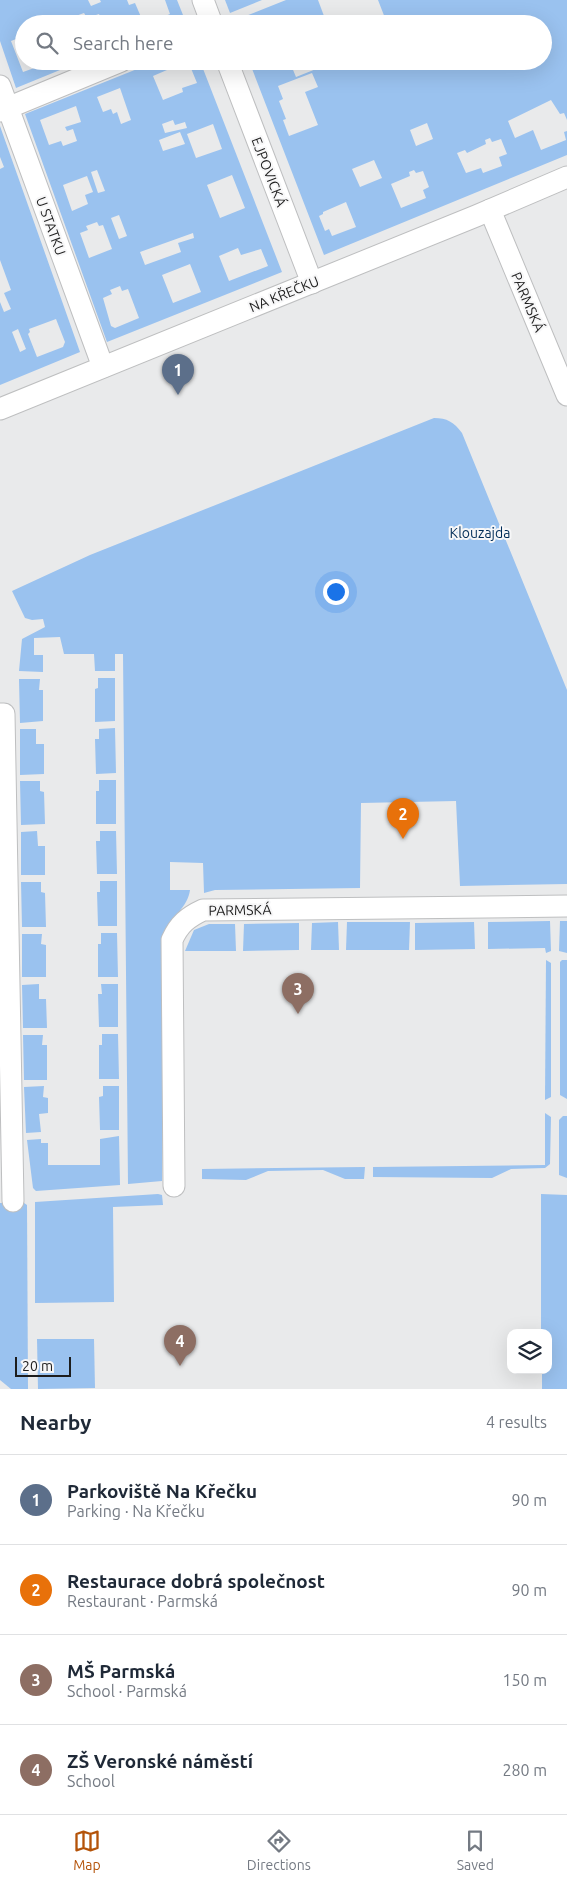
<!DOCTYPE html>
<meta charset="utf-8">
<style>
body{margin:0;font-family:Ubuntu,sans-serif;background:#f6f6f7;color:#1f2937}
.controls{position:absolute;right:15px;bottom:15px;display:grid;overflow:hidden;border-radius:10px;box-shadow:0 5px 20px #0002}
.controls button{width:45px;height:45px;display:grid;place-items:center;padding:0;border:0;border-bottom:1px solid #e0e1e3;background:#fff;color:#1f2937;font:25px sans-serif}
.scale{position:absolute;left:15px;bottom:12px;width:56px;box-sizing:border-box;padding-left:5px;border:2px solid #1d1d1d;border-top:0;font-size:14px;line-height:18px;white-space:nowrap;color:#1d1d1d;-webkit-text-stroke:4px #f7f7f8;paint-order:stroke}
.you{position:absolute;left:335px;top:591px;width:18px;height:18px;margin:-12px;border:4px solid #fff;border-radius:50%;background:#1a73e8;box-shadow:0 0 0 8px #1a73e833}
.badge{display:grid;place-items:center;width:32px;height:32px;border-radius:50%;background:#b45309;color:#fff;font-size:16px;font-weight:700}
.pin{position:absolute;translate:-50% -41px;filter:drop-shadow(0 1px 2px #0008)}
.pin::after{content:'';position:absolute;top:26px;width:18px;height:15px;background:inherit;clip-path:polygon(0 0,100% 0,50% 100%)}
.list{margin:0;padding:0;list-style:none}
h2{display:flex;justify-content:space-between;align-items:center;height:65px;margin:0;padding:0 20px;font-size:21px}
h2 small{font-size:16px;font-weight:400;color:#747a83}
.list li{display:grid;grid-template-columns:32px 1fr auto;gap:15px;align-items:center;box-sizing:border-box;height:90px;padding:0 20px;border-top:1px solid #e0e1e3}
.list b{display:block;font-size:19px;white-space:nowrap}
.list p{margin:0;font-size:16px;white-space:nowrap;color:#747a83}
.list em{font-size:16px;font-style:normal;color:#747a83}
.icon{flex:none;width:28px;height:28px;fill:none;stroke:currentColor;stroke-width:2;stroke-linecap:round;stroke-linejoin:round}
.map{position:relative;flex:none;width:567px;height:1389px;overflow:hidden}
.search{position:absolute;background:#fff;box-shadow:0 5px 20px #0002;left:15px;right:15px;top:15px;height:55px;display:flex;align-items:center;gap:12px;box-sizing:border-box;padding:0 18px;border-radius:28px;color:#747a83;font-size:19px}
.sheet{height:425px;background:#fff}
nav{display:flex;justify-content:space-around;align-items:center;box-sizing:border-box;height:70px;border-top:1px solid #e0e1e3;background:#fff;font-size:14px;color:#747a83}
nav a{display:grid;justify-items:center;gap:2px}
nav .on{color:#b45309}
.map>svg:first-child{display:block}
</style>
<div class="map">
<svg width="567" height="1389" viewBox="0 0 567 1389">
<rect width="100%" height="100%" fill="#e9eaeb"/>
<g fill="#9ac2ef" fill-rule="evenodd">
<polygon points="0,0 88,0 91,6 101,2 100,0 127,0 129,5 135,3 144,24 103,24 99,14 87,18 84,13 73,17 75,23 73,24 24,24 24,36 11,41 23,72 40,66 42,70 45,68 44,65 52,61 82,61 16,88 0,41"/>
<polygon points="165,0 177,0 185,20 176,24 147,24 170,14"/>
<polygon points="225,0 262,0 230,13"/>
<polygon points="286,0 318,0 327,24 265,24 263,20 254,24 234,24 233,21"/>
<path d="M378,0H567V120L564,113L560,114L551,100L508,121L515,138L533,130L541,150L566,140L564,132L567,131V155L324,255L249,61H302L291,65L296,77L316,69L314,61H543V24H369L385,18ZM312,73L318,87L305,92L318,125L289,136L283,120L286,119L279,101L283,99L278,86ZM427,123L433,139L416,146L410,130ZM490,138L492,142L501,139L507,154L499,157L502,166L483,173L481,168L466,173L457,153L465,150L467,153L486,144L485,140ZM374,160L382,178L360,187L352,169ZM414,170L416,173L423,171L429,187L423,190L426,198L401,208L391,184L410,176L409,172ZM346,202L356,227L332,236L329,229L325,231L319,216L323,214V212Z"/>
<path d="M157,61H188L153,76L163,100L183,92L182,88L197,83L188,61H200L282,272L107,342L25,114ZM120,88L131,120L121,124L117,112L113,114L111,109L103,112L97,97ZM76,106L81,122L65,127L67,131L73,129L77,141L63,146L61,141L49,145L40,120ZM173,120L175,125L185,122L187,128L165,133L162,124ZM213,124L222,149L196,158L187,134ZM180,132L185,144L163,151L159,140ZM97,170L105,191L98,193L91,172ZM232,175L245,208L220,218L207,185ZM87,176L93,192L85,195L88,204L72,211L63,185ZM119,215L127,236L119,239L111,218ZM97,222L99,226L103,225L112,249L89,258L80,233L88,230L86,226ZM193,233L194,238L178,243L181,252L145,265L140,252ZM238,248L241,255L261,249L268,266L229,281L219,256ZM190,264L201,292L173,303L162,275ZM120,286L122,291L128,289L139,318L115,328L111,326L103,298L112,294L110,290Z"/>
<path d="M0,126L80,352L0,385V302L4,312L11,309L4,293L11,290L0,260V169L4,167L0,157ZM56,319L65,342L63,347L37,357L28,334L30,332L29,329ZM18,329L26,349L20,352L12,332Z"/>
<path d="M434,418C447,418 454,422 462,433L567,690V884L460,886L456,801L361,803L360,888L215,890L204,893L203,863L170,862V890H190C188,907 171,918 164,932L162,1181L128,1184L123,654H115V671H95L94,654H64L60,637L34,638V655H43V672L19,671L22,639L45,627L43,619L32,620L25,618L12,591L90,555Z"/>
<polygon points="98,678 115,678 115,721 95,722 95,689 98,688"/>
<polygon points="19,679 40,679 39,690 43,690 43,721 20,723"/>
<polygon points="115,728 116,773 96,774 95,739 99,739 99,729"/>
<polygon points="20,729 36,729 36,744 44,744 44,774 20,775"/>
<polygon points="99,780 116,780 116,824 96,824 96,791 99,791"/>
<polygon points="20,781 40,781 40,791 44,792 45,824 21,825"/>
<polygon points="37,831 38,846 45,846 45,875 21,875 21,832"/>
<polygon points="100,831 116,831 117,874 97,874 96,841 100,841"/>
<polygon points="100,881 117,881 117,926 98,926 97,892 100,892"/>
<polygon points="21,882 41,882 41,892 45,893 46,927 22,927"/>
<polygon points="550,921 551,951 546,953 545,948 488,949 488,922"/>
<polygon points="560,921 567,921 567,953 559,951"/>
<polygon points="338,922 339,950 311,950 312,923"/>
<polygon points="347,922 410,922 409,950 346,950"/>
<polygon points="474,922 475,949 415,950 415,923"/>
<polygon points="299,923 299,950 243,951 244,924"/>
<polygon points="209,924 235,924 236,951 185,951 194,930"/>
<polygon points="101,933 117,933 118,977 98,977 98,944 101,944"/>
<polygon points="22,934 42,934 41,944 46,945 46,977 22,977"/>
<polygon points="546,960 551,963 551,1097 545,1100"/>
<polygon points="562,960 567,960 567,1099 560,1095 560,962"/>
<polygon points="39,984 39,999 46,999 47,1028 23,1028 22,985"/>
<polygon points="101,984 118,984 118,1027 99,1027 98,994 102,994"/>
<polygon points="102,1034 118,1034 119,1079 99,1079 99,1045 102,1045"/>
<polygon points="23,1035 43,1035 42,1045 47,1045 47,1080 24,1080"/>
<polygon points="44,1086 43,1097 48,1098 48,1113 39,1114 41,1132 26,1133 24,1087"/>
<polygon points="103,1086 119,1086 119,1130 100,1130 99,1097 103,1096"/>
<polygon points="545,1113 551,1117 550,1164 545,1168 511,1169 492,1178 373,1177 373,1167 545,1165"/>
<polygon points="563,1116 567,1116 567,1178 559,1175 559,1120"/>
<polygon points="119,1136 120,1185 36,1191 33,1188 27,1140 41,1139 41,1143 48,1143 48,1165 100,1165 100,1139"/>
<polygon points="365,1167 364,1179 345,1179 323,1170 268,1171 246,1180 202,1179 202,1169"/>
<polygon points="158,1194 162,1195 163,1205 113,1207 114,1302 35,1303 35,1202"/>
<polygon points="541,1194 567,1195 567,1389 542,1389 542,1370 548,1370 548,1333 541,1333"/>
<polygon points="0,1203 24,1203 27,1205 28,1389 11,1389 0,1380"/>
<polygon points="37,1339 94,1339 95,1388 38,1389"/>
</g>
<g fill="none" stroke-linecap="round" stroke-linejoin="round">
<defs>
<g id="minor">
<polyline points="203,0 212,24"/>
<polyline points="227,61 312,283"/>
<polyline points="0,86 103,367"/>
<polyline points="0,111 121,61"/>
<polyline points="490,210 567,395"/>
<polyline points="0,409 476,216 567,177"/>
<polyline points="0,714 4,714 13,1201"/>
<path d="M174,1186L172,940C179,924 188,917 203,910L567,906"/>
</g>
</defs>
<use href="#minor" stroke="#bebfc0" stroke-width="23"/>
<use href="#minor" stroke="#fff" stroke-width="21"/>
</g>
<g text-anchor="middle" stroke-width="4" stroke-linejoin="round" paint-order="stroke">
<g font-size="14" fill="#1d1d1d" stroke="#f7f7f8">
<text transform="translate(269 172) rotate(69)" y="5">EJPOVICKÁ</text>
<text transform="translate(51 226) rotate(70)" y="5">U STATKU</text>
<text transform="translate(284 294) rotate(-22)" y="5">NA KŘEČKU</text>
<text transform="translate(528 302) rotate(67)" y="5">PARMSKÁ</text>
<text transform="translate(240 910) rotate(-1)" y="5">PARMSKÁ</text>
</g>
<g font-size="14" fill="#002d58" stroke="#f7f7f8">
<text x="480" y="538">Klouzajda</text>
</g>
</g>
</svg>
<div class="controls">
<button><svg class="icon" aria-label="layers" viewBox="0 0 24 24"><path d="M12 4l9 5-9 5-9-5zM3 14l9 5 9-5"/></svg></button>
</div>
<div class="scale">20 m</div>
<div class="you"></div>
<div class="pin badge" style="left:178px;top:395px;background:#5c6f8a">1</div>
<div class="pin badge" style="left:403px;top:839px;background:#e8710a">2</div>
<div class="pin badge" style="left:298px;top:1014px;background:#8d6e63">3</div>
<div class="pin badge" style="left:180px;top:1366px;background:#8d6e63">4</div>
<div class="search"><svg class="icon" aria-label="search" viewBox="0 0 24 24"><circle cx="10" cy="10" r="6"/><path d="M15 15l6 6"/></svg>Search here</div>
</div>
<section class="sheet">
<h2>Nearby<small>4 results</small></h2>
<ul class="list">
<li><span class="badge" style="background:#5c6f8a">1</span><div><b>Parkoviště Na Křečku</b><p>Parking · Na Křečku</p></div><em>90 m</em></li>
<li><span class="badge" style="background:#e8710a">2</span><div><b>Restaurace dobrá společnost</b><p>Restaurant · Parmská</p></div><em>90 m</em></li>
<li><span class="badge" style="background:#8d6e63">3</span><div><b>MŠ Parmská</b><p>School · Parmská</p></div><em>150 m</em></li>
<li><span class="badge" style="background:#8d6e63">4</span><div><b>ZŠ Veronské náměstí</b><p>School</p></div><em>280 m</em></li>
</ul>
</section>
<nav>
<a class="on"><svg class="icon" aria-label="map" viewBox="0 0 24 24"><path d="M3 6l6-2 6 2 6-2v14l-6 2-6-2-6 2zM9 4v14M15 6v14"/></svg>Map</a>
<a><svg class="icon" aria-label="directions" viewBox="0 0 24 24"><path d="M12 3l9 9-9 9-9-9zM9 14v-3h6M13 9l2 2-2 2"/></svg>Directions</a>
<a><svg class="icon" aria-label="saved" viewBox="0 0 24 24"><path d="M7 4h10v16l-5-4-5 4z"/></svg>Saved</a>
</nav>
